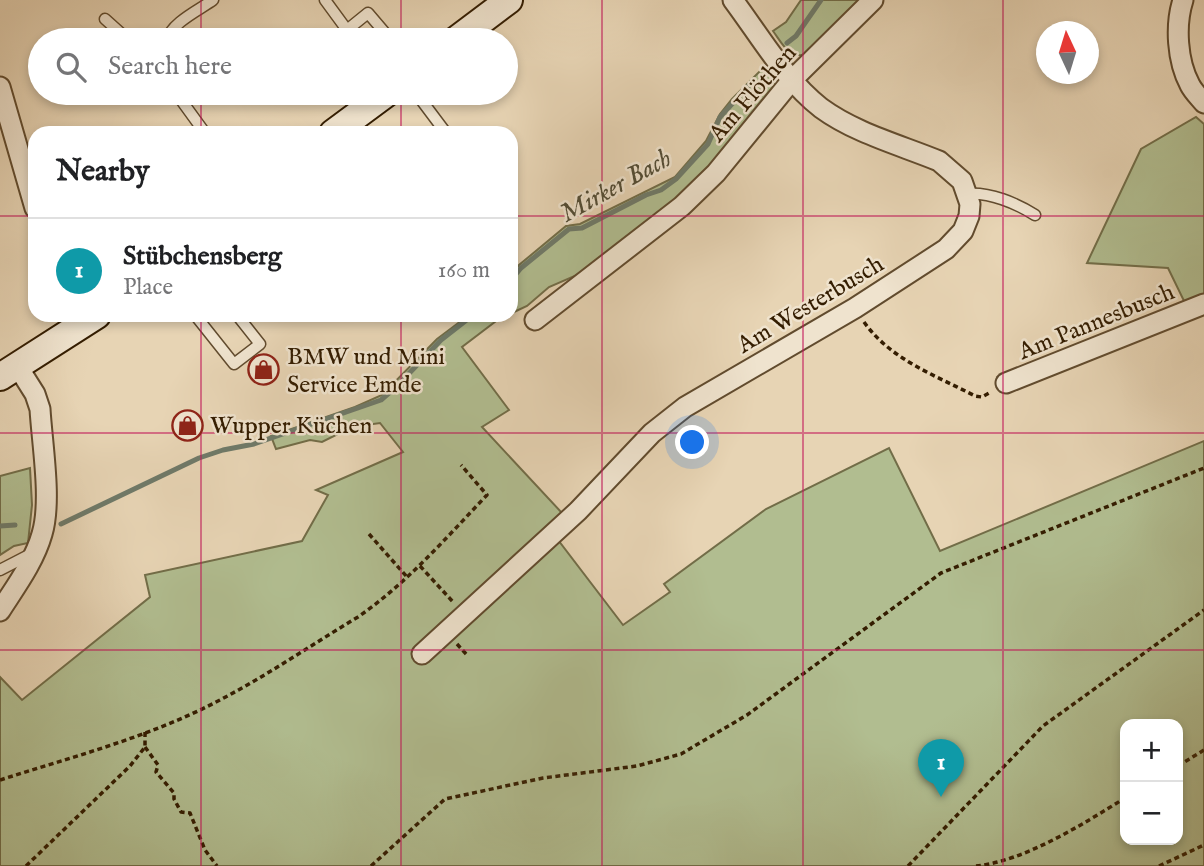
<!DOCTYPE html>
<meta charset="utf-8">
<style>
body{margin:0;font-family:"IM FELL English",serif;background:#f6f6f6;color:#202124}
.controls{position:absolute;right:21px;bottom:21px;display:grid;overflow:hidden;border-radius:14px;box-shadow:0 4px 10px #0003}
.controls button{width:63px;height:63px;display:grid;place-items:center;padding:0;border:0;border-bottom:2px solid #e0e0e0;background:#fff;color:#202124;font:35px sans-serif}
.compass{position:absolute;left:1036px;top:21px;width:63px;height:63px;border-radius:50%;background:#fff;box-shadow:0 4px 10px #0003;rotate:356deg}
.you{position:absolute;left:693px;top:443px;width:24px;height:24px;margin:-18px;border:5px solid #fff;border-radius:50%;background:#1a73e8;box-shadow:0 0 0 10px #1a73e833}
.badge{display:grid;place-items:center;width:46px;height:46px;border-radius:50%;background:#1a73e8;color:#fff;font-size:23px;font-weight:700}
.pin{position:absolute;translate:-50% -58px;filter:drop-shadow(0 2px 4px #0008)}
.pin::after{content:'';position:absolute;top:37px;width:24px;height:21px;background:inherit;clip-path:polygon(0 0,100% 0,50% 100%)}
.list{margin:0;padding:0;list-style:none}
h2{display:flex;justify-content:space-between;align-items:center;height:91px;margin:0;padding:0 28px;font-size:30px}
h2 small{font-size:23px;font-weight:400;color:#757577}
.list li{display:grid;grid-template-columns:46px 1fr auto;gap:21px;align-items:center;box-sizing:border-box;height:105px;padding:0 28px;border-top:2px solid #e0e0e0}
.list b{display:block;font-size:26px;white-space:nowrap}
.list p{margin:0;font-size:23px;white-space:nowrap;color:#757577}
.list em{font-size:23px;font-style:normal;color:#757577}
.icon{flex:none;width:38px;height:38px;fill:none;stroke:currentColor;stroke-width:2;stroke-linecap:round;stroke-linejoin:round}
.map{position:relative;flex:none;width:1204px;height:866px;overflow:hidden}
.search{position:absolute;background:#fff;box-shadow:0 4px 10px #0003;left:28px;top:28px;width:490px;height:77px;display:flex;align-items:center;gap:18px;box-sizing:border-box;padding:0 24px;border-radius:38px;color:#757577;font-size:26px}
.panel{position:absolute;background:#fff;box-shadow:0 4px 10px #0003;left:28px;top:126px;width:490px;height:196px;border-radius:21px}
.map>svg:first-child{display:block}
</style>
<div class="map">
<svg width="1204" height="866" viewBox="0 0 1204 866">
<rect width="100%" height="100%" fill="#e7d4b4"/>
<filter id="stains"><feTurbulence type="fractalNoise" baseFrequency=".00286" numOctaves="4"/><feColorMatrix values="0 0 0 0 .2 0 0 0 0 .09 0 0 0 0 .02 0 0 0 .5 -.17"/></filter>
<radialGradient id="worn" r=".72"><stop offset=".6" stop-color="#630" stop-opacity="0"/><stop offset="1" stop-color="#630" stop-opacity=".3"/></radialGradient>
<g fill="#b1bd90" stroke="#726d48" stroke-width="2" fill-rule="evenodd">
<path d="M801,0H864L807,54C789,60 782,43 773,31L786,22Z"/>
<polygon points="774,66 777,71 777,85 700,182 584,272 549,287 527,306 514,312 511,310 511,276 519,265 566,226 580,224 675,177 706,141 720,114 732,99 763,68 766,73"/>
<polygon points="1196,117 1204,124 1204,295 1185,303 1168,268 1087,263 1141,149"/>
<path d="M469,315H504L462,347L509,410L482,427L562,513L549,528L623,625L670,592L664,584L766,509L889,448L940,551L1204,441V866H0V677L22,700L150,597L145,575L302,541L328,495L316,490L403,452L380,423L352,427L322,442L310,440L276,449L271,436L355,407L382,395L437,339ZM1125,724H1178V840H1125Z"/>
<polygon points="30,468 32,505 28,543 14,546 0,555 0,476"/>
</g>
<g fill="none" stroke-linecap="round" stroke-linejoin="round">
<g stroke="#6f7a69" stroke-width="5">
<polyline points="787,43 796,36 821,0"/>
<polyline points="511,280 521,268 569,229 582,228 646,195 661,190 676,179 708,144 720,117 753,81"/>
<polyline points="61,524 199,458 223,450 254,444 381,400 397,386 441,340 473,315"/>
<polyline points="0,526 15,525"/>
</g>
<defs>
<g id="service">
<polyline points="325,0 347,30 368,13 391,40"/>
<polyline points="105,19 125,37 135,40"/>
<path d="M167,40C171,23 199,10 213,0"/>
<polyline points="330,40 347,30"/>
<polyline points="176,93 205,133"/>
<polyline points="416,93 446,133"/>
<path d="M967,194C990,192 1016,203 1035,215"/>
<polyline points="195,315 234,364 260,344 237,315"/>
<polyline points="0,570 31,554"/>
</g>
<g id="minor">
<path d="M1183,0C1175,25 1177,61 1190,85C1193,91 1199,97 1204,103"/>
<polyline points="0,87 35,208"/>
<polyline points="535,320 682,206 716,173 792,80 873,0"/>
<polyline points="1006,383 1204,304"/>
<path d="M0,611C16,586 34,562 42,534C52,501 42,444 40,409L35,394L18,367"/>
<path d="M422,654L578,511L652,433L685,407L855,308L946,249L963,231L969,216L970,204L962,181L939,161C900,145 855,133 821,108C785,80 760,36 733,0"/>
</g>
<g id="secondary">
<polyline points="456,40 509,0"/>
<polyline points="333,133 387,93"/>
<polyline points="0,377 97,315"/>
</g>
</defs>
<use href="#service" stroke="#614b2e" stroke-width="13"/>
<use href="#minor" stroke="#614b2e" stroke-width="23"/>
<use href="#secondary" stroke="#341d01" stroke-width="30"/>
<g stroke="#341d01" stroke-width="3.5" stroke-dasharray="5 3.5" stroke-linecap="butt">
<path d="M864,322C891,360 935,375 975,396L982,397L991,392"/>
<polyline points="369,534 407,577"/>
<polyline points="420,566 454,603"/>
<polyline points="457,644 467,655"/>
<polyline points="145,747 158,765 156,772 174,793 174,799 181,812 190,813 205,850 217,866"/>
<polyline points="1178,766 1204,750"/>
<path d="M0,780C72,757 149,737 216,702C265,677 311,645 358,617C407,583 446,538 487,495L461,465"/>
<polyline points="26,866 130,766 145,747 145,732"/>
<polyline points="371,866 445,799 543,778 637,766 681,754 747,715 941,573 1204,468"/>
<polyline points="908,866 1043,726 1204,610"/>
<path d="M976,866C1025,861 1083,824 1125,798"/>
<polyline points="1159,866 1204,845"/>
</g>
<use href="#service" stroke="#efe3ce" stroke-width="10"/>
<use href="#minor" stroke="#efe3ce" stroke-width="19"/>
<use href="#secondary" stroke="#efe3ce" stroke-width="26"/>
</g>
<path fill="none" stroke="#c2185b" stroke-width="2" stroke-opacity="0.55" d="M201,0V40M401,0V40M602,0V866M803,0V866M1003,0V866M201,93V133M401,93V133M0,216H35M511,216H1204M201,315V866M401,315V866M0,433H1204M0,650H1204"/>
<defs>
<symbol id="shop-ring" viewBox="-11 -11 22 22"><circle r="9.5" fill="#efe3ce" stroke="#8f2418" stroke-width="1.5"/><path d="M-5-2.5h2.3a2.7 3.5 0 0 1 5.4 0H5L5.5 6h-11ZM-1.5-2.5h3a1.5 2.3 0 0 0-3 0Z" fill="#8f2418"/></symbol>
</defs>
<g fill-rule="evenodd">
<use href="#shop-ring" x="246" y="352" width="35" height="35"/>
<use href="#shop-ring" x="170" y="408" width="35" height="35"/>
</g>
<g text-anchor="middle" stroke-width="5" stroke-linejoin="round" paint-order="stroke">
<g font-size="24" fill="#341d01" stroke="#efe3ce">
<text transform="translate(752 93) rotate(-49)" y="8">Am Flöthen</text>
<text transform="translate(810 304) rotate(-31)" y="8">Am Westerbusch</text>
<text transform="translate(1096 321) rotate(-22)" y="8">Am Pannesbusch</text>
</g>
<g font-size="24" fill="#341d01" stroke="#efe3ce" text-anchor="start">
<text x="287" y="364">BMW und Mini<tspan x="287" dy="28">Service Emde</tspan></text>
<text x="210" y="433">Wupper Küchen</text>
</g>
<g font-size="26" font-style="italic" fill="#524c35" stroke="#efe3ce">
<text transform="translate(615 185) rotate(-29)" y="9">Mirker Bach</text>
</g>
</g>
<rect width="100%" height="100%" filter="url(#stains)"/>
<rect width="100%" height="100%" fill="url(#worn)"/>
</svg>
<div class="controls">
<button>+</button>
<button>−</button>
</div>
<svg class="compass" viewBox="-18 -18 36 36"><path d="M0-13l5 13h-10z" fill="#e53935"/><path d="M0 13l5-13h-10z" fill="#757577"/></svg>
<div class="you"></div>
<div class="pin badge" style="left:941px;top:797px;background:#0f9aa8">1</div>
<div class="search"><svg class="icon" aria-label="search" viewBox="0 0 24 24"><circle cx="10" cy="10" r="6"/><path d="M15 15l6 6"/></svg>Search here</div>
<section class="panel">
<h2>Nearby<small></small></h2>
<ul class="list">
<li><span class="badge" style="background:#0f9aa8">1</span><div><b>Stübchensberg</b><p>Place</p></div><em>160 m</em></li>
</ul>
</section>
</div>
